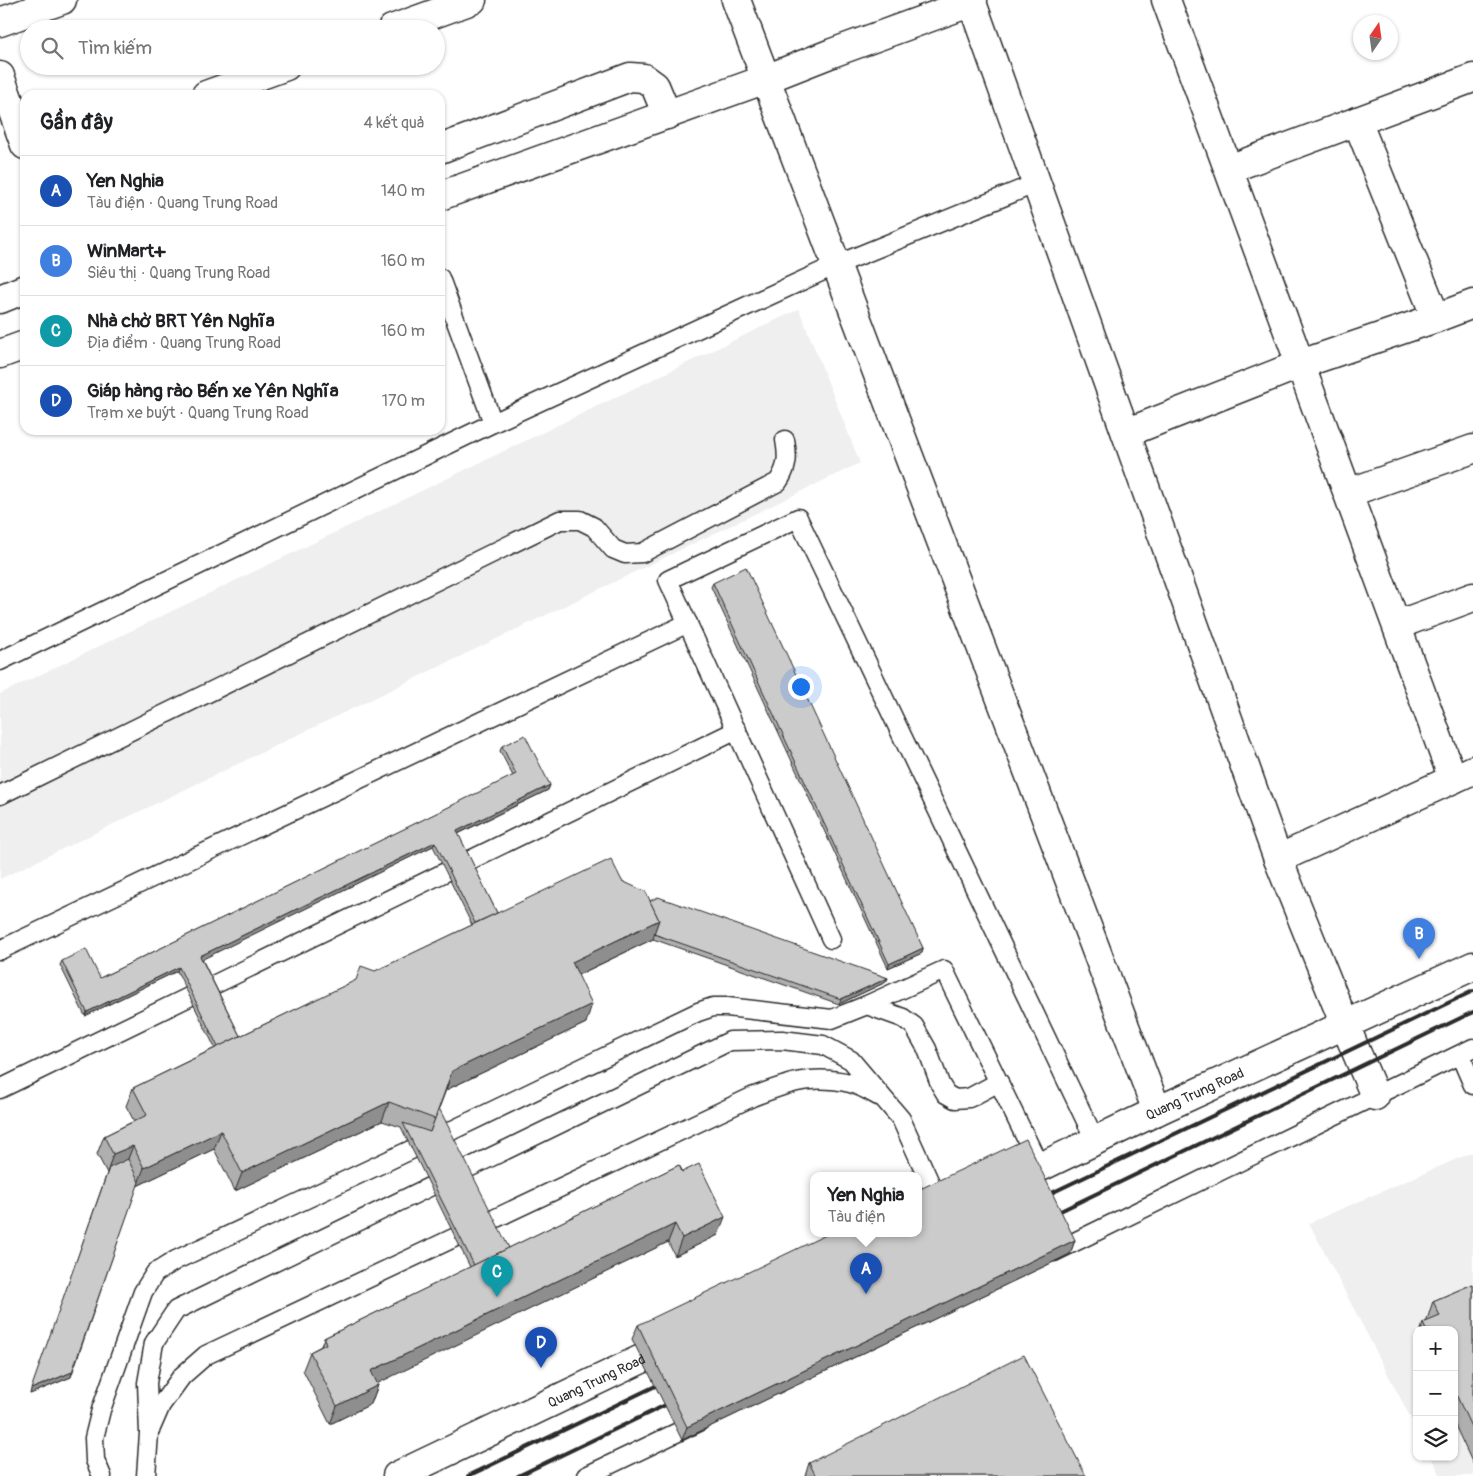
<!DOCTYPE html>
<html lang="vi">
<meta charset="utf-8">
<style>
body{margin:0;font-family:Pangolin,sans-serif;background:#f2f2f2;color:#202124}
.controls{position:absolute;right:15px;bottom:15px;display:grid;overflow:hidden;border-radius:10px;box-shadow:0 1px 4px #0004}
.controls button{width:45px;height:45px;display:grid;place-items:center;padding:0;border:0;border-bottom:1px solid #e0e0e0;background:#fff;color:#202124;font:25px sans-serif}
.compass{position:absolute;left:1353px;top:15px;width:45px;height:45px;border-radius:50%;background:#fff;box-shadow:0 1px 4px #0004;rotate:13deg}
.you{position:absolute;left:800px;top:686px;width:18px;height:18px;margin:-12px;border:4px solid #fff;border-radius:50%;background:#1a73e8;box-shadow:0 0 0 8px #1a73e833}
.badge{display:grid;place-items:center;width:32px;height:32px;border-radius:50%;background:#0f766e;color:#fff;font-size:16px;font-weight:700}
.pin{position:absolute;translate:-50% -41px;filter:drop-shadow(0 1px 2px #0008)}
.pin::after{content:'';position:absolute;top:26px;width:18px;height:15px;background:inherit;clip-path:polygon(0 0,100% 0,50% 100%)}
.popup{position:absolute;left:810px;top:1172px;width:112px;height:65px;box-sizing:border-box;display:grid;place-content:center;border-radius:10px;background:#fff;filter:drop-shadow(0 1px 4px #0005);font-size:16px;white-space:nowrap;color:#757577}
.popup b{font-size:19px;color:#202124}
.popup::after{content:'';position:absolute;left:50%;top:100%;margin-left:-10px;border:10px solid transparent;border-top-color:#fff}
.list{margin:0;padding:0;list-style:none}
h2{display:flex;justify-content:space-between;align-items:center;height:65px;margin:0;padding:0 20px;font-size:21px}
h2 small{font-size:16px;font-weight:400;color:#757577}
.list li{display:grid;grid-template-columns:32px 1fr auto;gap:15px;align-items:center;box-sizing:border-box;height:70px;padding:0 20px;border-top:1px solid #e0e0e0}
.list b{display:block;font-size:19px;white-space:nowrap}
.list p{margin:0;font-size:16px;white-space:nowrap;color:#757577}
.list em{font-size:16px;font-style:normal;color:#757577}
.icon{flex:none;width:28px;height:28px;fill:none;stroke:currentColor;stroke-width:2;stroke-linecap:round;stroke-linejoin:round}
.map{position:relative;flex:none;width:1473px;height:1476px;overflow:hidden}
.search{position:absolute;background:#fff;box-shadow:0 1px 4px #0004;left:20px;top:20px;width:425px;height:55px;display:flex;align-items:center;gap:12px;box-sizing:border-box;padding:0 18px;border-radius:28px;color:#757577;font-size:19px}
.panel{position:absolute;background:#fff;box-shadow:0 1px 4px #0004;left:20px;top:90px;width:425px;height:345px;border-radius:15px}
.map>svg:first-child{display:block}
</style>
<div class="map">
<svg width="1473" height="1476" viewBox="0 0 1473 1476">
<rect width="100%" height="100%" fill="#fff"/>
<filter id="ink" filterUnits="userSpaceOnUse"><feTurbulence type="fractalNoise" baseFrequency=".02" numOctaves="2"/><feDisplacementMap in="SourceGraphic" scale="10" xChannelSelector="R" yChannelSelector="G"/><feConvolveMatrix kernelMatrix="1 2 1 2 8 2 1 2 1" color-interpolation-filters="sRGB"/></filter>
<g filter="url(#ink)">
<g fill="#efefef">
<polygon points="799,309 860,463 0,879 0,694"/>
<polygon points="1473,1152 1473,1476 1441,1476 1431,1457 1454,1457 1454,1330 1417,1330 1417,1430 1309,1223"/>
</g>
<g fill="none" stroke-linecap="round" stroke-linejoin="round">
<defs>
<g id="lane">
<polyline points="440,278 493,423"/>
<polyline points="0,661 493,423 836,265 1037,183"/>
<path d="M0,795L560,520H580L594,527L613,549L625,554L642,553L778,482C788,467 788,457 785,440"/>
<polyline points="831,939 668,580 798,518 1095,1140"/>
<polyline points="0,950 688,623"/>
<polyline points="867,1005 903,1018 914,1026 927,1049 940,1084 946,1094 955,1099 969,1098 999,1082"/>
<polyline points="1460,1055 1473,1085"/>
<polyline points="0,1089 737,730"/>
<polyline points="1054,1252 1473,1048"/>
<path d="M151,1428L161,1405L182,1376L206,1355L752,1097C788,1083 811,1074 850,1083C859,1085 869,1091 878,1096"/>
<polyline points="102,1476 95,1460 94,1438 101,1410 143,1292 155,1273 176,1260 432,1140 698,1012 713,1007 727,1007 832,1019 867,1005 944,970 1040,1167"/>
<polyline points="146,1476 149,1433 147,1383 154,1343 176,1310 730,1041 782,1040 823,1045 851,1060 901,1119 941,1207"/>
<polyline points="586,1476 699,1422"/>
</g>
<g id="street">
<polyline points="736,0 1157,1111"/>
<polyline points="971,0 1278,859 1345,1025"/>
<polyline points="1166,0 1453,779"/>
<polyline points="0,22 62,0"/>
<polyline points="392,29 472,0"/>
<polyline points="0,76 25,145"/>
<polyline points="206,95 286,66"/>
<polyline points="1357,121 1436,318"/>
<polyline points="440,149 630,77 644,78 655,86 667,115"/>
<polyline points="1229,169 1473,78"/>
<polyline points="440,196 766,79 832,53 972,2 973,0"/>
<polyline points="0,299 25,289"/>
<polyline points="0,354 25,345"/>
<polyline points="1126,433 1301,364 1436,318 1473,304"/>
<polyline points="1348,493 1473,449"/>
<polyline points="1397,625 1473,597"/>
<polyline points="1278,859 1473,770"/>
</g>
<g id="highway">
<polyline points="1345,1025 1375,1096"/>
<path id="s1" d="M1005,1184L1157,1111L1473,966"/>
<path id="s2" d="M397,1476L675,1343"/>
</g>
</defs>
<use href="#lane" stroke="#2b2b2b" stroke-width="21"/>
<use href="#street" stroke="#2b2b2b" stroke-width="31"/>
<use href="#highway" stroke="#2b2b2b" stroke-width="31"/>
<use href="#lane" stroke="#fff" stroke-width="18"/>
<use href="#street" stroke="#fff" stroke-width="28"/>
<use href="#highway" stroke="#fff" stroke-width="28"/>
<g stroke="#2b2b2b" stroke-width="4">
<polyline points="1039,1199 1473,991"/>
<polyline points="1048,1217 1473,1012"/>
<polyline points="468,1476 668,1380"/>
<polyline points="518,1476 678,1399"/>
</g>
</g>
<g fill="#afafaf" stroke="#2b2b2b" fill-rule="evenodd">
<polygon points="713,583 923,948 922,953 888,968 711,587"/>
<path d="M502,746L550,785L548,790L458,834L497,913L622,881L650,901L888,978L886,982L839,1004L653,939L578,975L586,1023L446,1090L430,1132L509,1248L679,1165L718,1235L675,1256L668,1242L517,1315L377,1383L378,1385L371,1404L330,1424L303,1370L310,1352L321,1346L324,1338L470,1267L401,1127L382,1121L235,1191L214,1149L137,1186L71,1377L30,1394L107,1173L97,1154L104,1136L134,1121L126,1106L133,1088L215,1048L177,971L85,1016L60,965L62,961L100,978L513,776L500,751ZM433,846L472,925L240,1036L202,959Z"/>
<polygon points="1075,1240 1070,1254 682,1440 632,1339 638,1325"/>
<polygon points="1473,1284 1473,1464 1454,1423 1454,1330 1421,1330 1423,1323 1427,1321 1427,1320 1433,1301"/>
<polygon points="809,1463 1086,1476 805,1476"/>
</g>
<g fill="#8e8e8e" stroke="#2b2b2b">
<polygon points="550,785 548,790 455,835 457,831"/>
<polygon points="435,842 433,846 199,961 200,956"/>
<polygon points="659,920 653,939 565,981 572,962"/>
<polygon points="923,948 922,953 888,968 889,964"/>
<polygon points="179,967 177,971 85,1016 87,1012"/>
<polygon points="888,978 886,982 839,1004 841,999"/>
<polygon points="592,1004 586,1023 446,1090 452,1071"/>
<polygon points="389,1102 382,1121 235,1191 242,1173"/>
<polygon points="221,1131 214,1149 137,1186 144,1168"/>
<polygon points="133,1146 126,1164 107,1173 113,1154"/>
<polygon points="725,1217 718,1235 675,1256 682,1238"/>
<polygon points="675,1224 668,1242 364,1390 371,1371"/>
<polygon points="1075,1240 1070,1254 682,1440 687,1427"/>
<polygon points="72,1372 71,1377 30,1394 31,1389"/>
<polygon points="378,1385 371,1404 330,1424 337,1406"/>
</g>
<g fill="#cbcbcb" stroke="#2b2b2b">
<polygon points="746,567 923,948 889,964 713,583"/>
<polygon points="525,735 550,785 457,831 497,913 475,923 435,842 200,956 240,1036 218,1047 179,967 87,1012 62,961 86,949 100,978 516,774 502,746"/>
<polygon points="611,859 622,881 646,892 659,920 572,962 592,1004 452,1071 435,1119 389,1102 242,1173 221,1131 144,1168 133,1146 113,1154 104,1136 147,1115 133,1088 356,980 361,966 375,971"/>
<polygon points="658,897 888,978 841,999 654,934 659,920 650,901"/>
<polygon points="439,1108 509,1248 474,1265 403,1123 430,1132"/>
<polygon points="1026,1139 1075,1240 687,1427 638,1325 830,1233 918,1233 918,1190"/>
<polygon points="128,1159 139,1182 72,1372 31,1389 109,1168"/>
<polygon points="699,1164 725,1217 682,1238 675,1224 524,1297 371,1371 378,1385 337,1406 310,1352 326,1344 324,1338 679,1165 682,1172"/>
<polygon points="1473,1284 1473,1431 1454,1390 1454,1330 1426,1330 1423,1323 1440,1316 1433,1301"/>
<polygon points="1024,1355 1086,1476 816,1476 809,1463"/>
</g>
</g>
<g text-anchor="middle" stroke-width="4.5" stroke-linejoin="round" paint-order="stroke">
<g font-size="14" fill="#2b2b2b" stroke="#fff">
<text dy="5" stroke="none"><textPath href="#s1" startOffset="210">Quang Trung Road</textPath></text>
<text dy="5" stroke="none"><textPath href="#s2" startOffset="221">Quang Trung Road</textPath></text>
</g>
</g>
</svg>
<div class="controls">
<button>+</button>
<button>−</button>
<button><svg class="icon" aria-label="layers" viewBox="0 0 24 24"><path d="M12 4l9 5-9 5-9-5zM3 14l9 5 9-5"/></svg></button>
</div>
<svg class="compass" viewBox="-18 -18 36 36"><path d="M0-13l5 13h-10z" fill="#e53935"/><path d="M0 13l5-13h-10z" fill="#757577"/></svg>
<div class="you"></div>
<div class="pin badge" style="left:866px;top:1294px;background:#1a4fb4">A</div>
<div class="popup"><b>Yen Nghia</b>Tàu điện</div>
<div class="pin badge" style="left:1419px;top:959px;background:#3f7fe0">B</div>
<div class="pin badge" style="left:497px;top:1297px;background:#0f9aa8">C</div>
<div class="pin badge" style="left:541px;top:1368px;background:#1a4fb4">D</div>
<div class="search"><svg class="icon" aria-label="search" viewBox="0 0 24 24"><circle cx="10" cy="10" r="6"/><path d="M15 15l6 6"/></svg>Tìm kiếm</div>
<section class="panel">
<h2>Gần đây<small>4 kết quả</small></h2>
<ul class="list">
<li><span class="badge" style="background:#1a4fb4">A</span><div><b>Yen Nghia</b><p>Tàu điện · Quang Trung Road</p></div><em>140 m</em></li>
<li><span class="badge" style="background:#3f7fe0">B</span><div><b>WinMart+</b><p>Siêu thị · Quang Trung Road</p></div><em>160 m</em></li>
<li><span class="badge" style="background:#0f9aa8">C</span><div><b>Nhà chờ BRT Yên Nghĩa</b><p>Địa điểm · Quang Trung Road</p></div><em>160 m</em></li>
<li><span class="badge" style="background:#1a4fb4">D</span><div><b>Giáp hàng rào Bến xe Yên Nghĩa</b><p>Trạm xe buýt · Quang Trung Road</p></div><em>170 m</em></li>
</ul>
</section>
</div>
